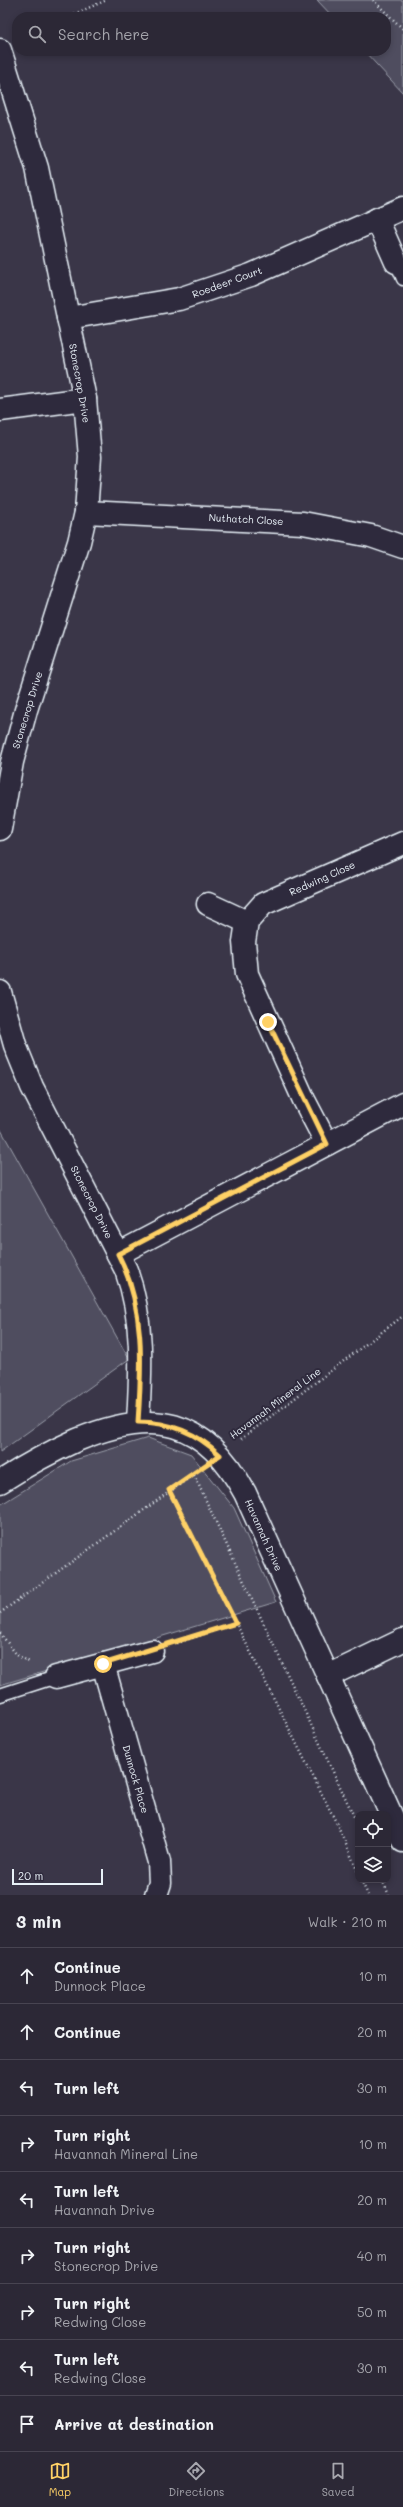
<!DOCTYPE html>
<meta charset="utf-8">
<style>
body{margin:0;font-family:Mali,sans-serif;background:#34303e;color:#f1f3f6}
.controls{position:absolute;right:12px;bottom:12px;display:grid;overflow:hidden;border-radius:8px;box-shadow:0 2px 6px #0003}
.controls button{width:36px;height:36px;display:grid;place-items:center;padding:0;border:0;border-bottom:1px solid #484451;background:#2c2836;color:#f1f3f6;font:20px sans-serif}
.scale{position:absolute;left:12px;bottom:10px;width:91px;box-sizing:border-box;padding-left:4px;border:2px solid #e8f1f8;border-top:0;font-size:11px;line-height:14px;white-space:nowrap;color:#e8f1f8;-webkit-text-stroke:3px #2f2a3d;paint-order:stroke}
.stop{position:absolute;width:12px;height:12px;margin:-9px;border:3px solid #ffd166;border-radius:50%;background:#fff}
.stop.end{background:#ffd166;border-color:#fff;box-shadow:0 1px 4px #0008}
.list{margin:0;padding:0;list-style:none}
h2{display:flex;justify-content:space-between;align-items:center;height:52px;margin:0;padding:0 16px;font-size:17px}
h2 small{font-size:13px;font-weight:400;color:#a6a6ad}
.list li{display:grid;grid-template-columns:26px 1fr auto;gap:12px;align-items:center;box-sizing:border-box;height:56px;padding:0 16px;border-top:1px solid #484451}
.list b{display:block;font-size:15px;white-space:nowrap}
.list p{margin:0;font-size:13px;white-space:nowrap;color:#a6a6ad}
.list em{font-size:13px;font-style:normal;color:#a6a6ad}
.icon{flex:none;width:22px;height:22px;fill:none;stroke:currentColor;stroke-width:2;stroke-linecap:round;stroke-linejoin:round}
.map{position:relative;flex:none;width:403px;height:1895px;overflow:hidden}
.search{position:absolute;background:#2c2836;box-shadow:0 2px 6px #0003;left:12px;right:12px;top:12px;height:44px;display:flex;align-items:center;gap:10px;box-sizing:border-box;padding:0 14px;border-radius:16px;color:#a6a6ad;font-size:15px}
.sheet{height:556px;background:#2c2836}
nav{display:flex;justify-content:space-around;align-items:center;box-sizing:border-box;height:56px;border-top:1px solid #484451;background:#2c2836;font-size:11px;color:#a6a6ad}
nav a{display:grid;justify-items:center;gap:2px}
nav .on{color:#ffd166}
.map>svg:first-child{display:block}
</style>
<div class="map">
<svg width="403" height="1895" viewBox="0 0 403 1895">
<rect width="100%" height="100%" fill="#3a3648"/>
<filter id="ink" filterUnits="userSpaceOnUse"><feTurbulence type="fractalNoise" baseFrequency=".025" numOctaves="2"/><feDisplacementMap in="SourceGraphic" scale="8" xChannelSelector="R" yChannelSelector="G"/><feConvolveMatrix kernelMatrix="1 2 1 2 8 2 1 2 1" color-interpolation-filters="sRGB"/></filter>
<g filter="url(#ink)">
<g fill="#504e5f" stroke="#9ca0ac">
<polygon points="317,0 403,0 403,93 364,51 386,51 386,17 333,17"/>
<polygon points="0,1128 129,1359 0,1452"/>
<polygon points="148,1438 191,1454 234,1508 276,1602 0,1685 0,1505 71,1461"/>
</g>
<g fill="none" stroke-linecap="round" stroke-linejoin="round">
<defs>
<g id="service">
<polyline points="396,262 403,279"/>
<polyline points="0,1695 56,1677"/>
</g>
<g id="minor">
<polyline points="0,50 37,168 85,399 90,457 86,512 79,542 26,710 12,762 0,829"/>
<polyline points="377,219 396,262"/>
<polyline points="68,318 179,299 251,275 403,208"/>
<polyline points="0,410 85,399"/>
<polyline points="86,512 303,523 371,536 403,547"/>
<polyline points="208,904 247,922"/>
<path d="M0,992L15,1045L32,1087L126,1270C144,1319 141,1371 138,1422"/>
<polyline points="327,1144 304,1100 247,974 244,942 247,922 263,904 403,843"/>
<polyline points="118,1254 403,1104"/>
<path d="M0,1482C25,1466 50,1452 77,1440C153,1408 205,1418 245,1493L403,1841"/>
<polyline points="103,1664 159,1862 160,1883 156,1895"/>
<polyline points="328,1676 403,1640"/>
<polyline points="56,1677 152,1651"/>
</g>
</defs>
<use href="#service" stroke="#e8f1f8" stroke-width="15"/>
<use href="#minor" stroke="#e8f1f8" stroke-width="25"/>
<g stroke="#e8f1f8" stroke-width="2.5" stroke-dasharray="1 3" stroke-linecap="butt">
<polyline points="373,0 403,29"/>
<polyline points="67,17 107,0"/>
<polyline points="241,1439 403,1316"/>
<polyline points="194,1475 358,1825"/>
<polyline points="169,1490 338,1826 358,1872"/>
<polyline points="0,1613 197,1472"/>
<polyline points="0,1633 17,1655 29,1662"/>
<polyline points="177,1643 236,1623"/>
<polyline points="361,1880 368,1895"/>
<polyline points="382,1880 389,1895"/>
</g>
<use href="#service" stroke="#2f2a3d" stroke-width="12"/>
<use href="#minor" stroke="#2f2a3d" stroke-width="22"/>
</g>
</g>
<g fill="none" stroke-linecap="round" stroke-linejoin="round" filter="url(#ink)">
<path stroke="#ffd166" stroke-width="5" d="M103,1664L236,1623L169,1490L220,1455C196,1432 170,1422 138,1422C142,1364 145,1306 118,1254L327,1144L268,1022"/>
</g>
<g text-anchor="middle" stroke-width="4" stroke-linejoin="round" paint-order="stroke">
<g font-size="10" fill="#e8f1f8" stroke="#2f2a3d">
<text transform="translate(227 282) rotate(-20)" y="4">Roedeer Court</text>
<text transform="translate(80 383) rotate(80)" y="4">Stonecrop Drive</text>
<text transform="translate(246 519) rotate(3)" y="4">Nuthatch Close</text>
<text transform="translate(27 710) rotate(-73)" y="4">Stonecrop Drive</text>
<text transform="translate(322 878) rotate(-24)" y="4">Redwing Close</text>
<text transform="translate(92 1202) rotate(63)" y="4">Stonecrop Drive</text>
<text transform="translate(275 1403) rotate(-37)" y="4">Havannah Mineral Line</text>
<text transform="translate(264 1535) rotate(66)" y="4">Havannah Drive</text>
<text transform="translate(136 1779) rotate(74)" y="4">Dunnock Place</text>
</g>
</g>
</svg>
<div class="controls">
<button><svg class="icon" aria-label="locate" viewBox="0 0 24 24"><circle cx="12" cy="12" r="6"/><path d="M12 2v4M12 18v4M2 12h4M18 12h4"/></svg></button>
<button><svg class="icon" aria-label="layers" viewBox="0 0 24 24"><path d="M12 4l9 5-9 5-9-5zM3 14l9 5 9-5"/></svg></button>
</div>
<div class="scale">20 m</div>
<div class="stop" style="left:103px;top:1664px"></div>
<div class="stop end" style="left:268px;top:1022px"></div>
<div class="search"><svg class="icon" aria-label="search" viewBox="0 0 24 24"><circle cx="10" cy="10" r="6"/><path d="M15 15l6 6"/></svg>Search here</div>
</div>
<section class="sheet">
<h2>3 min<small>Walk · 210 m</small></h2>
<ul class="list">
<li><svg class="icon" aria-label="ahead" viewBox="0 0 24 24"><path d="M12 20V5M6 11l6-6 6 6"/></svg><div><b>Continue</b><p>Dunnock Place</p></div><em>10 m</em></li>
<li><svg class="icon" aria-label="ahead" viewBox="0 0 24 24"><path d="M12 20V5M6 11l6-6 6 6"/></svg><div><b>Continue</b></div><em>20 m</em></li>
<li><svg class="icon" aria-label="left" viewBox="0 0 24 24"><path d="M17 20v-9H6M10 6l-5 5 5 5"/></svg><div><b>Turn left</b></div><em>30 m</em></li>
<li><svg class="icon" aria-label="right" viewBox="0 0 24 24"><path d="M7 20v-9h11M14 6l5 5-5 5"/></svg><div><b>Turn right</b><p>Havannah Mineral Line</p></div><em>10 m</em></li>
<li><svg class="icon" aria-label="left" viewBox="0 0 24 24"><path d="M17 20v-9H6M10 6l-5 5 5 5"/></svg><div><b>Turn left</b><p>Havannah Drive</p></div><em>20 m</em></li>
<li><svg class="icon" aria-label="right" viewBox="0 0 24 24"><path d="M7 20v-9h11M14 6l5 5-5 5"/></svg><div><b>Turn right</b><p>Stonecrop Drive</p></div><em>40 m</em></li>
<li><svg class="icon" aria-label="right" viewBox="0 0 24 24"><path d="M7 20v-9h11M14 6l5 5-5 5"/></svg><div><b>Turn right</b><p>Redwing Close</p></div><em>50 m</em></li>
<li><svg class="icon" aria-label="left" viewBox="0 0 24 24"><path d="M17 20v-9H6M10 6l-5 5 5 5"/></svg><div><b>Turn left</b><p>Redwing Close</p></div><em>30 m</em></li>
<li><svg class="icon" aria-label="arrive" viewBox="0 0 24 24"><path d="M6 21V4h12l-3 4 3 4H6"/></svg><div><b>Arrive at destination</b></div></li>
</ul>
</section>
<nav>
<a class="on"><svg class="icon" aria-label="map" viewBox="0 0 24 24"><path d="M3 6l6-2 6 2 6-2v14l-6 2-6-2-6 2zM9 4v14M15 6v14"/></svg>Map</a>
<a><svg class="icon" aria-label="directions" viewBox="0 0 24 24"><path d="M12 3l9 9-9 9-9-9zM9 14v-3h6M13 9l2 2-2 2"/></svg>Directions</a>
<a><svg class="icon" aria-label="saved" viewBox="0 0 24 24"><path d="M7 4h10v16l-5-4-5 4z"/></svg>Saved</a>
</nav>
